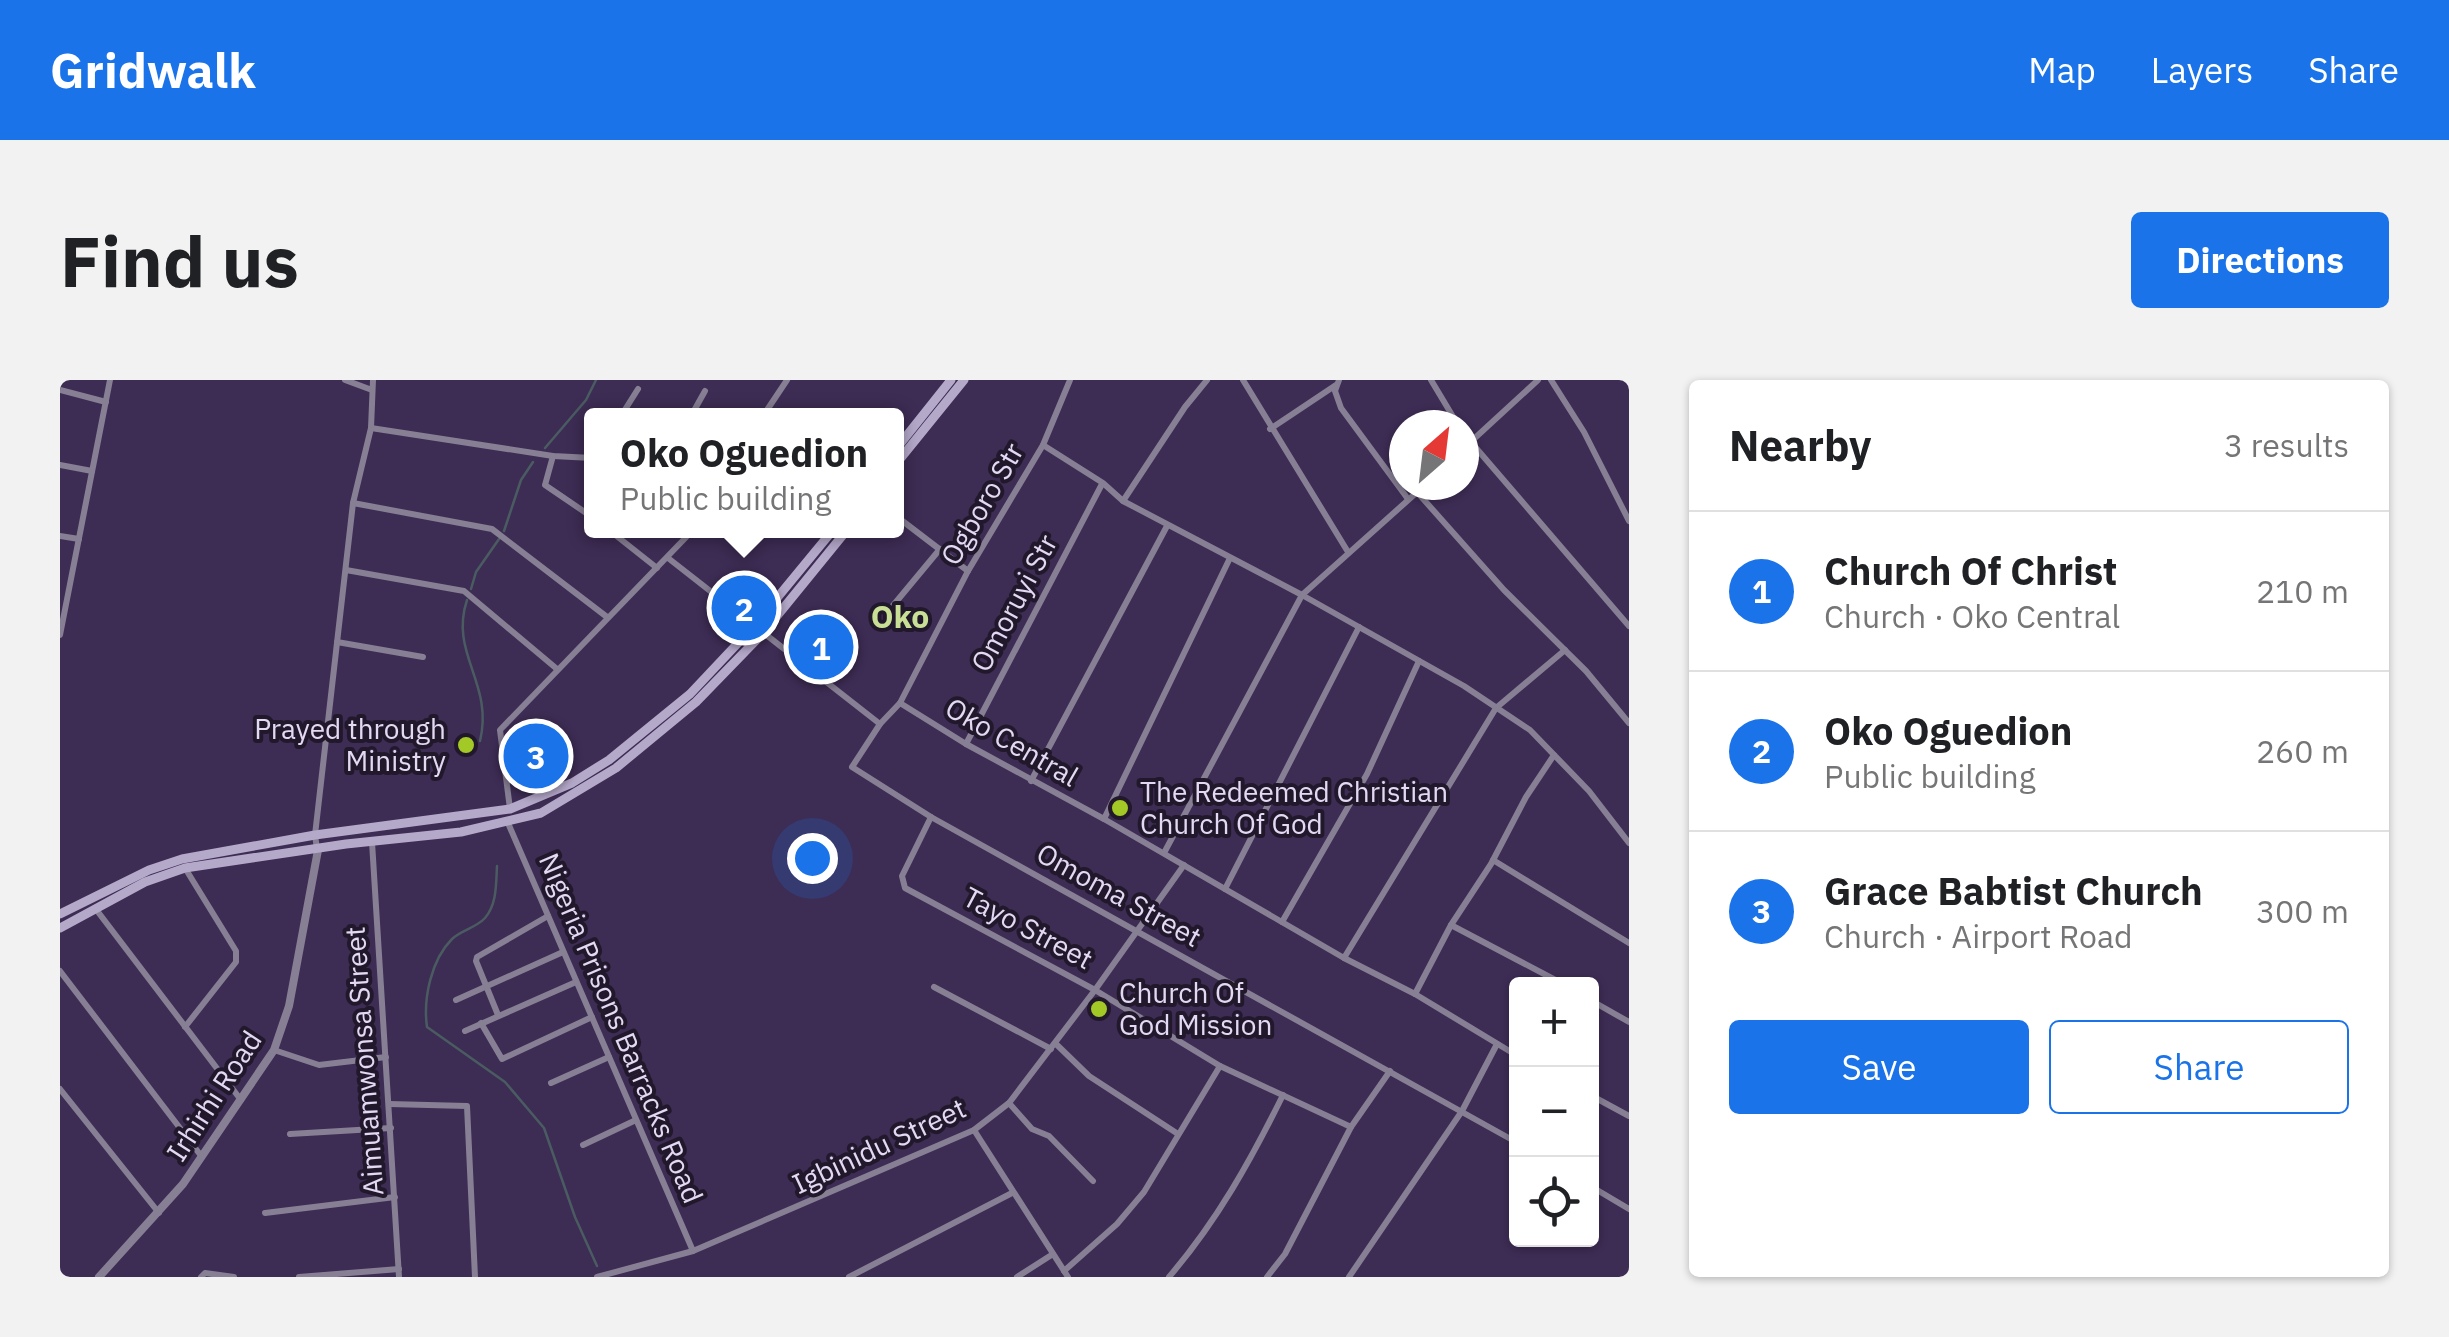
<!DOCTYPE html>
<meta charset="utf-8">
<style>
body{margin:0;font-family:"IBM Plex Sans",sans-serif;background:#f2f2f2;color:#202124}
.controls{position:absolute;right:30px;bottom:30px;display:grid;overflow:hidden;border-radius:10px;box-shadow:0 2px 8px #0004}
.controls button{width:90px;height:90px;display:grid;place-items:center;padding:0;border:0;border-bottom:2px solid #e0e0e0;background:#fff;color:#202124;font:50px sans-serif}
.compass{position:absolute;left:1329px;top:30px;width:90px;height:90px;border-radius:50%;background:#fff;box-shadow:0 2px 8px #0004;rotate:28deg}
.you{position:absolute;left:752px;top:478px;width:35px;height:35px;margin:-25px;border:8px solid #fff;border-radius:50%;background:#1a73e8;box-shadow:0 0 0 15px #1a73e833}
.badge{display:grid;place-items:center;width:65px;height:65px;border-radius:50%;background:#1a73e8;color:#fff;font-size:32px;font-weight:700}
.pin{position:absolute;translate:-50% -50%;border:5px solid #fff;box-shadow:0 2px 10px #0006}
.popup{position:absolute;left:524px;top:28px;width:320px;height:130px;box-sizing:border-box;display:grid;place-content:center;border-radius:10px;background:#fff;filter:drop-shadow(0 2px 8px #0005);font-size:32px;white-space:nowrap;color:#757577}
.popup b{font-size:38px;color:#202124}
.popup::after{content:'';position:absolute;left:50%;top:100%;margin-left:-20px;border:20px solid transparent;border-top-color:#fff}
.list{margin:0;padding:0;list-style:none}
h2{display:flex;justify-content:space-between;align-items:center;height:130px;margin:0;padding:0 40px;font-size:42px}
h2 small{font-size:32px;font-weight:400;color:#757577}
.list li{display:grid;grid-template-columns:65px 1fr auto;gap:30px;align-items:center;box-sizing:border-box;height:160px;padding:0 40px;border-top:2px solid #e0e0e0}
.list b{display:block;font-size:38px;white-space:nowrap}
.list p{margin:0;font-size:32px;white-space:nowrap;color:#757577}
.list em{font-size:32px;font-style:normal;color:#757577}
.actions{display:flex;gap:20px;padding:30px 40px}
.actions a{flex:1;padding:22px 0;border:2px solid #1a73e8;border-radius:10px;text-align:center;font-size:35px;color:#1a73e8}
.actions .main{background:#1a73e8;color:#fff}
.icon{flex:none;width:55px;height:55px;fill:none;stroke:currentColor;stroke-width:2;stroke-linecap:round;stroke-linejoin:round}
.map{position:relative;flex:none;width:1569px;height:897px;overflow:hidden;border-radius:10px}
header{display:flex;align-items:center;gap:60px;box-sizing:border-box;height:140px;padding:0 50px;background:#1a73e8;color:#fff}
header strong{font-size:48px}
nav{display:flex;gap:55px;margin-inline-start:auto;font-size:35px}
.intro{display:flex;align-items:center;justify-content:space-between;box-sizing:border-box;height:240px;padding:0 60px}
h1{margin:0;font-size:70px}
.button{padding:25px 45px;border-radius:10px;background:#1a73e8;color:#fff;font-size:35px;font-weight:700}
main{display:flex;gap:60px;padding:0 60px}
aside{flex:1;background:#fff;border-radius:10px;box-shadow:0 2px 8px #0004}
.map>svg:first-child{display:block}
</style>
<header>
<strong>Gridwalk</strong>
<nav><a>Map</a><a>Layers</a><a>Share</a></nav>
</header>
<div class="intro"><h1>Find us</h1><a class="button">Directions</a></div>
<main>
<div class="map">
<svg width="1569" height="897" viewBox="0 0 1569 897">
<rect width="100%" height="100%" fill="#3d2c54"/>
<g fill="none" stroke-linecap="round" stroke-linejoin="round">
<g stroke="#4a5c61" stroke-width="2.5">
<polyline points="485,68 526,20 536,0"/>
<polyline points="444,151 461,100 473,82"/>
<polyline points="411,209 416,192 439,159"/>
<path d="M407,220C389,274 434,303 420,361"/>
<path d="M437,486C436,504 437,524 425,538C416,548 401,550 392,559C371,580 363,619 367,647L445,702L484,748L515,837L537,886"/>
</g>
<g stroke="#877f94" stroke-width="6">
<polyline points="285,0 312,10"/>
<polyline points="1010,0 983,65 908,191 840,323 820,344 792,387 871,437 1456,762"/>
<polyline points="1183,0 1288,172"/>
<polyline points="1279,0 1275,11 1281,28 1348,119"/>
<polyline points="1371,0 1398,45"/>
<polyline points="1491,0 1524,52 1569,141"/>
<polyline points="0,10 46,22"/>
<polyline points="561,36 578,9"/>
<polyline points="631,36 645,11"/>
<polyline points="703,36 727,0"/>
<polyline points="311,48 493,76 532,78"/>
<polyline points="1210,49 1276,5"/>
<polyline points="1404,54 1569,246"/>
<polyline points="983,65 1043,103 1063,121 1242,215 1404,306 1470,350 1529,411 1569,463"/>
<polyline points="1404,68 1478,0"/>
<polyline points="493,76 485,105 532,137"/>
<polyline points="0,85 32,91"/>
<polyline points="1357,112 1444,210 1526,291 1569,343"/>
<polyline points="1063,121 1125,27 1147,0"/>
<polyline points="293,123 432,149 547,237"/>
<polyline points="836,136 908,191"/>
<polyline points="549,150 597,188"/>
<polyline points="0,156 19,159"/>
<polyline points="608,178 820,344"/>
<polyline points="286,190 404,211 497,289"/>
<polyline points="826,234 880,169"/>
<polyline points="0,255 50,0"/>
<polyline points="277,262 363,277"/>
<polyline points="840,323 906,364 1044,439 1284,578 1355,614 1456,675"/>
<polyline points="906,364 1042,104"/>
<polyline points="971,401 1107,146"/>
<polyline points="450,429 440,350 633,150"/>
<polyline points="871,437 842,496 845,508 1035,610 1160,686 1291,747"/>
<polyline points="1044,439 1169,180"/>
<polyline points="448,443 633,871"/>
<polyline points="312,462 339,897"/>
<polyline points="257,469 255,455 293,123 311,48 313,0"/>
<polyline points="1104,473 1242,215 1365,105"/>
<polyline points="1433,480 1569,563"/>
<polyline points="125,488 176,571 176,582 125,647"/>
<polyline points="1165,509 1299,247"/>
<polyline points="35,528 181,720"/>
<polyline points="1222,542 1307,394 1359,281"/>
<polyline points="1391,545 1503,604"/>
<polyline points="1284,578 1436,328 1505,270"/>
<polyline points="0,591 142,777"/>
<polyline points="874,607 991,669"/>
<polyline points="1355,614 1391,545 1431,484 1466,417 1494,375"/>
<polyline points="396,620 503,572"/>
<polyline points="1532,621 1569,642"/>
<polyline points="438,635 416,581 417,577 488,536"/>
<polyline points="421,643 442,679 532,637"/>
<polyline points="405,651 516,602"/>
<polyline points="995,663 1029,696 1118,754"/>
<polyline points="214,670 259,685 326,677"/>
<polyline points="491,703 549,677"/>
<polyline points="0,709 99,833"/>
<polyline points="1532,716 1569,736"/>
<polyline points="949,723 972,749 989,756 1033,801"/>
<polyline points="329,724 407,726 415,897"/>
<polyline points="914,750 1008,897"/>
<polyline points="230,754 331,748"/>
<polyline points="523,765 576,740"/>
<polyline points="1532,807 1569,829"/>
<polyline points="205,833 335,817"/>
<polyline points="1004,891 1057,844 1084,812 1160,686"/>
<polyline points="141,897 145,893 174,897"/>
<polyline points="239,897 339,889"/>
<polyline points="537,897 633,871 914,750 949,723 1035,610 1124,485"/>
<polyline points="789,897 952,813"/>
<polyline points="957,897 993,874"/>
<path d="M1109,897C1157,841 1191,780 1223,715"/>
<polyline points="1207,897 1225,874 1291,747 1330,691"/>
<polyline points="1289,897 1402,731 1437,664"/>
</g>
<polyline stroke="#877f94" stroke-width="8" points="39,897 123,804 214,670 229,626 258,470"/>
<g stroke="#b5a9ca" stroke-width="9">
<polyline points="836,69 891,0"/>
<polyline points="836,84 904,0"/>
<polyline points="0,534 89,490 122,479 255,455 450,429 512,403 549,380 630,314 694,246 773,150"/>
<polyline points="0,548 85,502 125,488 286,464 401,452 481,433 556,388 636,322 704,252 787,150"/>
</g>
</g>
<g fill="#a3c926" stroke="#21192b" stroke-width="4">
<circle cx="406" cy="365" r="10"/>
<circle cx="1060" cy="428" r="10"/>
<circle cx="1039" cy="629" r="10"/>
</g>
<g text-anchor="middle" stroke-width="8" stroke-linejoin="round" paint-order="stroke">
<g font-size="28" fill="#e3d9f3" stroke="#21192b">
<text transform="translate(922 124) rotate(-60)" y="10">Ogboro Str</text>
<text transform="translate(954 223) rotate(-62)" y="10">Omoruyi Str</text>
<text transform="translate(952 362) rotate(30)" y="10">Oko Central</text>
<text transform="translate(1059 515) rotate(29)" y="10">Omoma Street</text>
<text transform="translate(968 548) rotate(28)" y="10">Tayo Street</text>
<text transform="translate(561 648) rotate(67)" y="10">Nigeria Prisons Barracks Road</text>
<text transform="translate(304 681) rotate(-94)" y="10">Aimuamwonsa Street</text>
<text transform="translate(154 716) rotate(-57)" y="10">Irhirhi Road</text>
<text transform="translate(819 766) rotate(-25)" y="10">Igbinidu Street</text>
</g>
<g font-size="28" fill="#e3d9f3" stroke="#21192b" text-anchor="start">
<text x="386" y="359" text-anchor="end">Prayed through<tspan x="386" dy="32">Ministry</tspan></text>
<text x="1080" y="422">The Redeemed Christian<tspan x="1080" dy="32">Church Of God</tspan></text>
<text x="1059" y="623">Church Of<tspan x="1059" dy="32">God Mission</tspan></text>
</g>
<g font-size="32" font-weight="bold" fill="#c8df95" stroke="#21192b">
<text x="840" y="248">Oko</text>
</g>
</g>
</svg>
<div class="controls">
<button>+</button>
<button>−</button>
<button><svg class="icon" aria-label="locate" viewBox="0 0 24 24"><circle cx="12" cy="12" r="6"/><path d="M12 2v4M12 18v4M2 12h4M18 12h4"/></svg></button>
</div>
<svg class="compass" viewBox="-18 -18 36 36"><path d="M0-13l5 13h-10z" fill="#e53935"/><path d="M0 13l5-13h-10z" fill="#757577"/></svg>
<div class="you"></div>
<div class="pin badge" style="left:761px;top:267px">1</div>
<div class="pin badge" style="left:684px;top:228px">2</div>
<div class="popup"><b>Oko Oguedion</b>Public building</div>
<div class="pin badge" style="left:476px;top:376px">3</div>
</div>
<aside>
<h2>Nearby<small>3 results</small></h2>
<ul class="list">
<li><span class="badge">1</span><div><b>Church Of Christ</b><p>Church · Oko Central</p></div><em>210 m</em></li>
<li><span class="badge">2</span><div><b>Oko Oguedion</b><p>Public building</p></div><em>260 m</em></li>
<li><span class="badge">3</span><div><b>Grace Babtist Church</b><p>Church · Airport Road</p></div><em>300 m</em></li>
</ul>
<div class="actions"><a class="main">Save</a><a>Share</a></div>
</aside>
</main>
